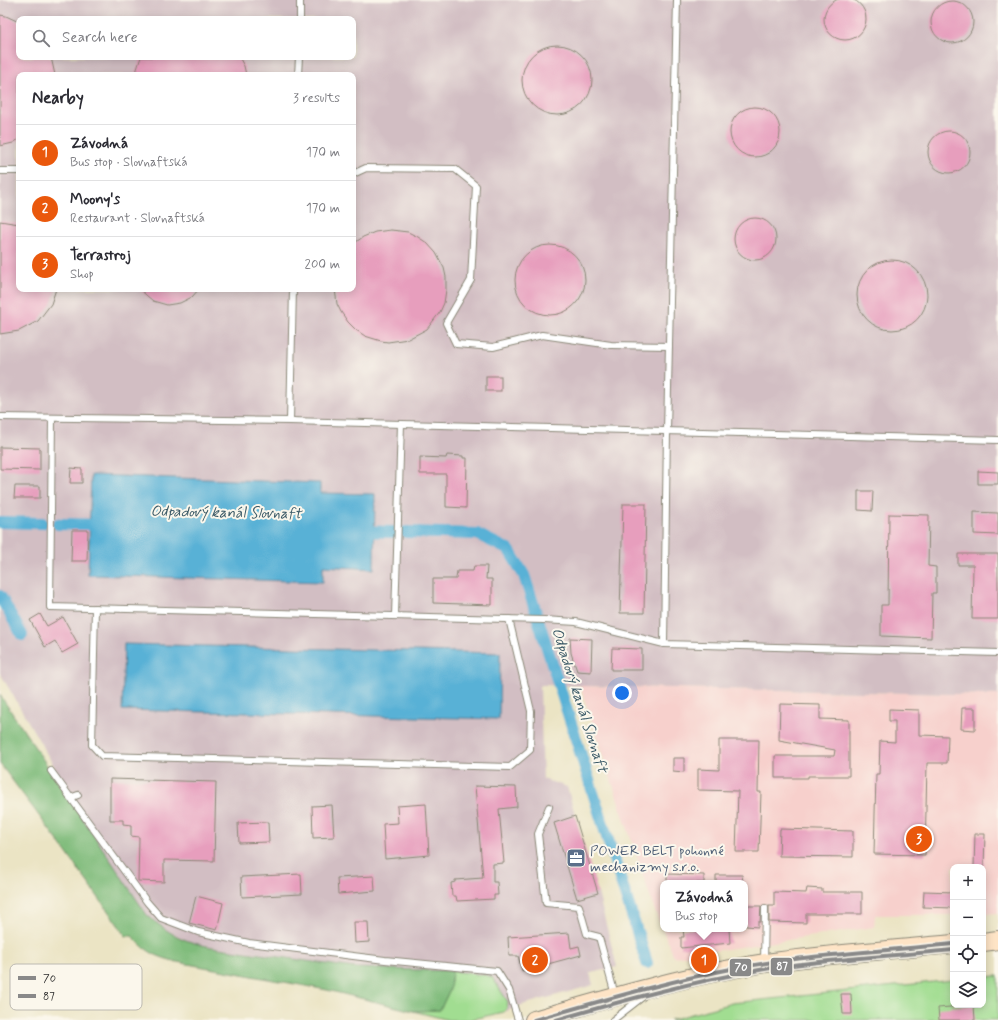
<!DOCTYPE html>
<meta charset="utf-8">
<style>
body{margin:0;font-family:Mynerve,sans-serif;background:#f7f7f7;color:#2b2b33}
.controls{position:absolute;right:12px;bottom:12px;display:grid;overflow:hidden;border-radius:8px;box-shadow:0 2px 10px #0003}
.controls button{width:36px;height:36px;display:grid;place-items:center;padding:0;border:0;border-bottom:1px solid #e1e1e2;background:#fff;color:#2b2b33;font:20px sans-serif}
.you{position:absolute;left:622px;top:693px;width:14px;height:14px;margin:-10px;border:3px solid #fff;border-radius:50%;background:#1a73e8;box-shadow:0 0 0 6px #1a73e833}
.badge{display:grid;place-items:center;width:26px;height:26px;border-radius:50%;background:#ea580c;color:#fff;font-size:13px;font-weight:700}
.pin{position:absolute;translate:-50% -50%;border:2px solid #fff;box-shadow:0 1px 4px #0006}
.popup{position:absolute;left:660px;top:880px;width:88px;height:52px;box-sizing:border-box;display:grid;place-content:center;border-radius:8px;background:#fff;filter:drop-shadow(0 1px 3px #0005);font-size:13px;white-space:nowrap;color:#7c7c81}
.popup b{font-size:15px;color:#2b2b33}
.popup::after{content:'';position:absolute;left:50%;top:100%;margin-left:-8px;border:8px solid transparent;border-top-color:#fff}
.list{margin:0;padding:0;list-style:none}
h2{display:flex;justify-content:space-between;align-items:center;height:52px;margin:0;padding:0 16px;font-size:17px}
h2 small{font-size:13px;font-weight:400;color:#7c7c81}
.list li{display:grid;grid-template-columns:26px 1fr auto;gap:12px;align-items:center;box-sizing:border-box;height:56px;padding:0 16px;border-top:1px solid #e1e1e2}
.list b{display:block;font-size:15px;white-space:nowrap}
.list p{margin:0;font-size:13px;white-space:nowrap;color:#7c7c81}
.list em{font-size:13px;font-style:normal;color:#7c7c81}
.icon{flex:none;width:22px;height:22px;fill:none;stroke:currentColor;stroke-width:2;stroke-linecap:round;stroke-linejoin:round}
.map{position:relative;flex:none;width:998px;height:1020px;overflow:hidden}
.search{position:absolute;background:#fff;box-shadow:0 2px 10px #0003;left:16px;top:16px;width:340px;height:44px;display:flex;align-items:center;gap:10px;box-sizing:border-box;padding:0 14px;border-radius:8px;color:#7c7c81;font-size:15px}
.panel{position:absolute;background:#fff;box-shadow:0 2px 10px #0003;left:16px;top:72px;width:340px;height:220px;border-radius:8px}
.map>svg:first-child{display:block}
</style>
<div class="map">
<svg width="998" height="1020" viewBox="0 0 998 1020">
<rect width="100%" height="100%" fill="#fbf7ec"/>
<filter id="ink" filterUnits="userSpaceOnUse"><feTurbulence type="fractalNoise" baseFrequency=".025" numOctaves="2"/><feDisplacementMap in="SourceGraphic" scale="8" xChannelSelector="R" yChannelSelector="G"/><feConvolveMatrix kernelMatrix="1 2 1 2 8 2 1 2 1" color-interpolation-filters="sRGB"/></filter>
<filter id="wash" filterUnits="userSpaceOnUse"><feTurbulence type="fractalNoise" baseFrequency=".012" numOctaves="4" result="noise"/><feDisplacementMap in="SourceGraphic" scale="16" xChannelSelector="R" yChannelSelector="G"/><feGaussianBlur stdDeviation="0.9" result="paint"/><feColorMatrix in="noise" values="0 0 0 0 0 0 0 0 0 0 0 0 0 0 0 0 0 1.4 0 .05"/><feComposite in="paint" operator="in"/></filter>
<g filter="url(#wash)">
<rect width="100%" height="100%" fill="#ebe4c4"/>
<path fill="#f7d0cc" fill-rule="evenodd" d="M580,686L998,695V913L983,914V867H953V915H875L874,927L674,957L655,911ZM663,883H745V929H663Z"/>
<path fill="#d2bec3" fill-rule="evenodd" d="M0,0H998V695L540,685L543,779L567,787L598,893L617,967L590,973L593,985L522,1005L504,1012L507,1008L508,1002L497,984L484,975L452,971L354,968L195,944L163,929L147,915L41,768H55L0,673ZM19,19H353V57H19ZM19,75H353V289H19Z"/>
<g fill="#a1dd91" stroke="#66845e">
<polygon points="452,971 484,975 492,977 508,1002 507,1008 504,1012 468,1020 449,1020 413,1011 440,1010 450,989"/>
<polygon points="998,976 998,1020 670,1020 732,1003 953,980 953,1005 983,1005 983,977"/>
</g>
<path fill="#80bc7b" stroke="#567453" d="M0,695L147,915C169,934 184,942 212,947L354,968L452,971L450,989L440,1010L413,1011L327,990L177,962C155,956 148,953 132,936H126L58,841L0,764Z"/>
<g fill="#59b1d6" stroke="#426e80">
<polygon points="91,475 320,483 320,493 375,494 374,569 323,566 323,582 88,575"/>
<polygon points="124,644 500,653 499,719 122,710"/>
</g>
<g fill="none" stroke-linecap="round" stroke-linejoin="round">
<g stroke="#59b1d6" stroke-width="12">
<polyline points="0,522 42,523"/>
<polyline points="58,524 106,525"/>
<polyline points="358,531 393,532"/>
<polyline points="406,532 477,534 509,550 524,575 647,963"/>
<polyline points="0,596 22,635"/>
</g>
</g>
<g id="blocks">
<g fill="#e79ebd">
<circle cx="845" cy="19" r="21"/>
<circle cx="952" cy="22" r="21"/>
<polygon points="0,15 6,16 19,22 19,57 51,57 55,75 19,75 19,139 13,143 0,146"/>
<circle cx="557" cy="80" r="35"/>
<polygon points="141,57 239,57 244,66 246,75 135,75"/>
<circle cx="755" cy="132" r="25"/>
<circle cx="949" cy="152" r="21"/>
<circle cx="755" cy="239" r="21"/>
<polygon points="0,221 19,224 19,289 56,289 51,304 38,321 19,331 0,334"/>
<polygon points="391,230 408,232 418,237 427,243 436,253 444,268 446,277 446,290 444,303 440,312 427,329 408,339 388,342 381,341 365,336 356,330 348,322 341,312 337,304 335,289 353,289 353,244 363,237 375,232"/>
<circle cx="550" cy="280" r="35"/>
<circle cx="892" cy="295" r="35"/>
<polygon points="139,289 199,289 192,297 180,303 167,305 153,301"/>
<rect x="486" y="376" width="15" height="15"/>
<polygon points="0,447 40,448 40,470 0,469"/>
<polygon points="447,455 463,456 463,458 467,458 466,508 446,507 446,474 420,474 420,457 446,458"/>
<polygon points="71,468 82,469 82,483 70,483"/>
<polygon points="978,471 998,472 998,484 978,484"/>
<polygon points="15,486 40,486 40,498 14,498"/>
<polygon points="858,491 873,491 872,511 858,510"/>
<polygon points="623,504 646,504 644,613 620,613"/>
<polygon points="974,512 998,513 998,535 974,534"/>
<polygon points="889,514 929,515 928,566 936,567 936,593 932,593 931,638 881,636 881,605 888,605"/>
<polygon points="72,530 88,530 87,561 71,561"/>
<polygon points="958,554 998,554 998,619 972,619 973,565 958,565"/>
<polygon points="474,566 487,566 486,579 492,579 492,605 433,603 433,579 456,579 457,571 473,571"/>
<polygon points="40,614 47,626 63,617 78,644 62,653 55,641 45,647 30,620"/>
<polygon points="570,638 592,639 591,672 577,671 571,653"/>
<polygon points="612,648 642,649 642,670 611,670"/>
<polygon points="780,704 820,705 820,719 849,720 849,776 808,776 808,778 775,778 775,756 834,756 835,750 779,740"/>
<polygon points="962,708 975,708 975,730 961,729"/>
<polygon points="889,709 919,710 919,735 948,736 947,763 927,763 925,855 874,854 876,774 879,774 880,741 895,742 895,721 889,721"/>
<polygon points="719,740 759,740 758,792 761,792 759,852 736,852 738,791 698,790 698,769 719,770"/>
<polygon points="673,758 684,758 684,772 673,771"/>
<polygon points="110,779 216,782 214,861 164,860 164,882 138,881 139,837 131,836 131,825 123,824 123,820 110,820"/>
<polygon points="475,786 516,787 517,807 499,809 504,863 493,864 493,882 497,882 498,895 494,895 494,899 457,901 456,896 452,896 451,883 455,882 455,880 483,878"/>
<polygon points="426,804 429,855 385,859 383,824 398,823 397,806"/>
<polygon points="332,805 334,837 313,838 312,806"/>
<polygon points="575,816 598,893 577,899 554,823"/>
<polygon points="268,822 269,842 239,843 238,823"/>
<polygon points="780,829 853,831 853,857 779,856"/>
<polygon points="975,834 985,834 984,867 974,867"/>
<polygon points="301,874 302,894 242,897 241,877"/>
<polygon points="667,874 704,875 704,883 667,883"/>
<polygon points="716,875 742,875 743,883 716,883"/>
<polygon points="374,876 375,891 338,894 337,878"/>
<polygon points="807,888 822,889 822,892 862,892 862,914 806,914 806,923 769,922 769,906 774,906 774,892 806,893"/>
<polygon points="924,891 953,892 953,908 923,907"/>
<polygon points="196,896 223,903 217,930 189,923"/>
<polygon points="746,906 761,906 760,922 758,922 758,927 746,926"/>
<polygon points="354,922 368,922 369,942 355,943"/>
<polygon points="683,929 729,929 730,943 681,948 681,937 684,937"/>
<polygon points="569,933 571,948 579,946 581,955 522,971 518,956 509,956 508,937"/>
<polygon points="841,994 851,994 852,1014 843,1014"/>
<polygon points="974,1005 975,1020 939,1020 938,1008"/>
</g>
</g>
</g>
<g filter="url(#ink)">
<use href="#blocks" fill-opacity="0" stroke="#8b8878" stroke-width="1"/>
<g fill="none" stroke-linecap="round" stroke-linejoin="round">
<defs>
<g id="service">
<polyline points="300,19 300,0"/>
<polyline points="298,75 299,57"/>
<polyline points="0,171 19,171"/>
<polyline points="353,174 366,168 455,169 476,186 471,280 446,323 456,344 493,347 542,335 611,345 669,346"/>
<polyline points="0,417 290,421 293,289"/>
<polyline points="52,418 50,607 544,620 576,622 664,644 998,653"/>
<polyline points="290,421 998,440"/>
<polyline points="95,608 92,745 102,756 510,767 530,750 531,711 509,619"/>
<polyline points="395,616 401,424"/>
<polyline points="664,644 667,431 677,0"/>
<polyline points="51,771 147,902 161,918 198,932 249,943 385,960 497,971 509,990 518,1020"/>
<polyline points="70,798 78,795"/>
<polyline points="549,807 538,834 546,903 579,906 587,934 599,937 615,995"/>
<polyline points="764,962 765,908"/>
<polyline points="613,1020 645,995"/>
</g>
<g id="secondary">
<polyline points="983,942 998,940"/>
<path d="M534,1020C610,998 688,975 766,963C828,954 891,950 953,944"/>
</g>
</defs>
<use href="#service" stroke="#8b8878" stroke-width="8"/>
<use href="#secondary" stroke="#8b8878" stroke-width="20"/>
<use href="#service" stroke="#fff" stroke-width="6"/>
<use href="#secondary" stroke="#fee4c6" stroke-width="18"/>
<defs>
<path id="bus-1" d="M534,1020C601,1001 668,981 736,968C808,955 881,951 953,944"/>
<path id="bus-2" d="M556,1020C625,1000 694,981 765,969C827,959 891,956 953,950"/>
</defs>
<use href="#bus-1" stroke="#fbf7ec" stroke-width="7"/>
<use href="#bus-2" stroke="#fbf7ec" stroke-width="7"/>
<use href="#bus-1" stroke="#898989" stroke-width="4"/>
<use href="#bus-2" stroke="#898989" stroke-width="4"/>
</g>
</g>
<defs>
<symbol id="office-square" viewBox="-11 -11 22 22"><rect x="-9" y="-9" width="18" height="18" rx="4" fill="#5c6f8a" stroke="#fbf7ec"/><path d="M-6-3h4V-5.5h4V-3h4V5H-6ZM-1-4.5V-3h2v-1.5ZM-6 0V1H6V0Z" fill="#fff"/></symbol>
</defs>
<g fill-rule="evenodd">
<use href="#office-square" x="565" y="847" width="22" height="22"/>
</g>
<g text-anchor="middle" stroke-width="4" stroke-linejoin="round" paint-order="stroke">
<g font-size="14" fill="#4e5e75" stroke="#fbf7ec" text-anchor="start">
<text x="590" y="855">POWER BELT pohonné<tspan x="590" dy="16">mechanizmy s.r.o.</tspan></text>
</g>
<g font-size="15" font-style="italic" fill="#3b5a67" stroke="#fbf7ec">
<text transform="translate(226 512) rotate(1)" y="5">Odpadový kanál Slovnaft</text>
<text transform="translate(580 700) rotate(72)" y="5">Odpadový kanál Slovnaft</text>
</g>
</g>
<rect x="10" y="964" width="132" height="46" rx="6" fill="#fbf7ec" stroke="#bdbab2" stroke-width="1"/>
<rect x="18" y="976" width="18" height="4" fill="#898989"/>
<rect x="18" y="994" width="18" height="4" fill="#898989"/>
<g font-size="11" fill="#2b2b2b">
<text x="43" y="982">70</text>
<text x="43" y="1000">87</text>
</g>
<g stroke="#fbf7ec" stroke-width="1.5">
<rect x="770" y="957" width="23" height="19" rx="4" fill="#898989"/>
<rect x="729" y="958" width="23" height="19" rx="4" fill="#898989"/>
</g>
<g font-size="11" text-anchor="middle" font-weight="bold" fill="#fff">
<text x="782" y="970">87</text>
<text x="741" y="971">70</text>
</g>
</svg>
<div class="controls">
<button>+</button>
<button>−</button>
<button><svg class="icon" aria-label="locate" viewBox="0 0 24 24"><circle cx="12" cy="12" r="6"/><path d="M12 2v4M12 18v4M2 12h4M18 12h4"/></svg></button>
<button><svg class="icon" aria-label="layers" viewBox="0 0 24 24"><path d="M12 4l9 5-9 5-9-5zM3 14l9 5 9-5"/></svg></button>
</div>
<div class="you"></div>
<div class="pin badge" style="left:704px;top:960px">1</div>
<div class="popup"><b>Závodná</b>Bus stop</div>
<div class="pin badge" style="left:535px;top:960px">2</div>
<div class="pin badge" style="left:919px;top:839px">3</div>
<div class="search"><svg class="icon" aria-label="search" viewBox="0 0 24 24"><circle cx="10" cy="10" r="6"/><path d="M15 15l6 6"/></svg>Search here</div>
<section class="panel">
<h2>Nearby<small>3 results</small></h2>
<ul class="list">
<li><span class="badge">1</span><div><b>Závodná</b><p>Bus stop · Slovnaftská</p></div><em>170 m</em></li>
<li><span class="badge">2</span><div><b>Moony's</b><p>Restaurant · Slovnaftská</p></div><em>170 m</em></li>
<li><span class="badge">3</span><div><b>Terrastroj</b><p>Shop</p></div><em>200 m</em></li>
</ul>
</section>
</div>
